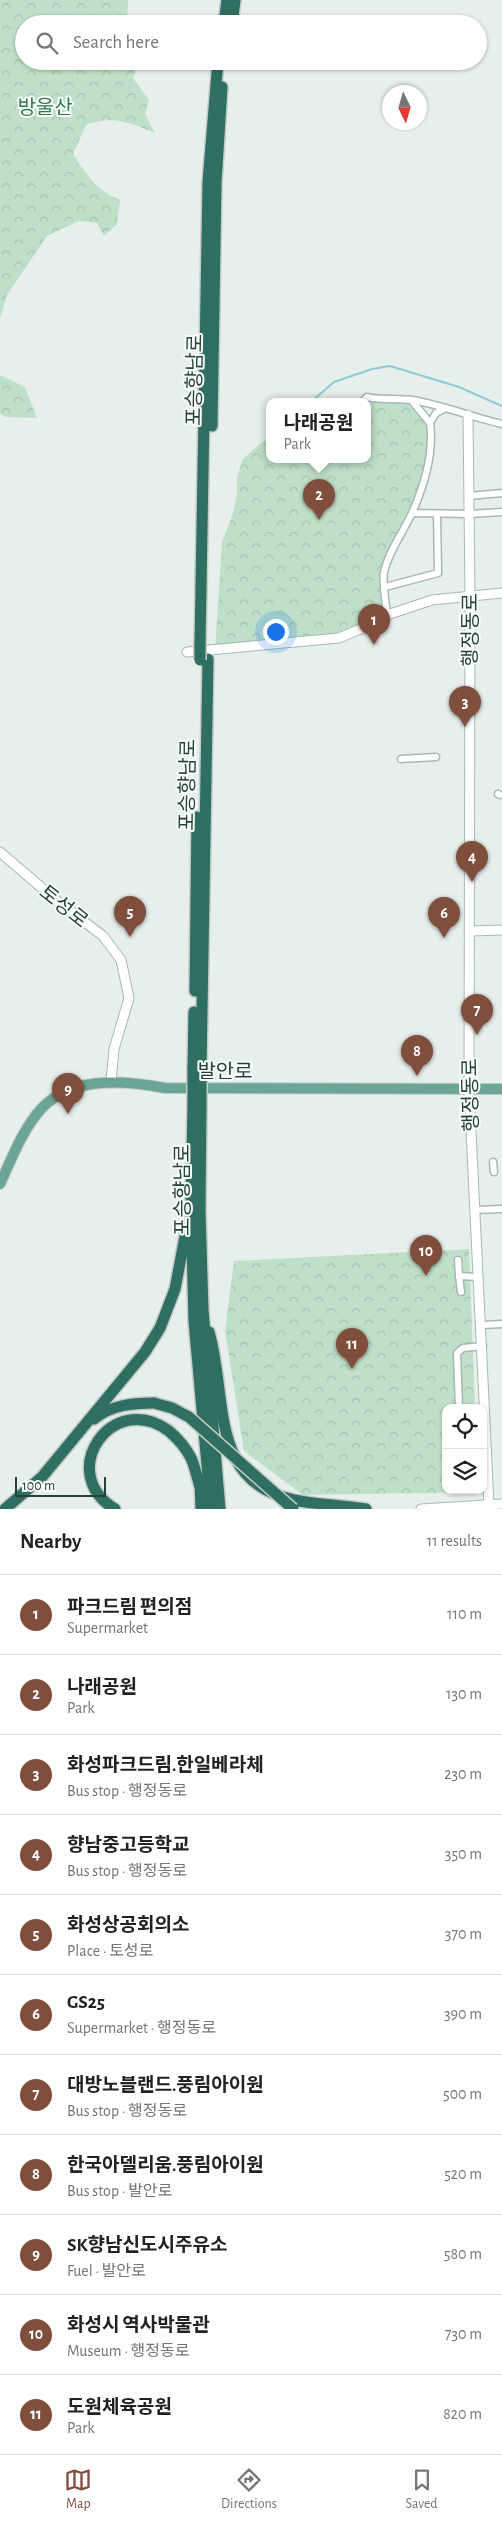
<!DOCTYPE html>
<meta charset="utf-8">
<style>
body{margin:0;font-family:"Alegreya Sans","Noto Sans KR",sans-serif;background:#f2f2f2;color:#222}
.controls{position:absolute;right:15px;bottom:15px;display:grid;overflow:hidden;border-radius:10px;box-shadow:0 1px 4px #0004}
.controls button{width:45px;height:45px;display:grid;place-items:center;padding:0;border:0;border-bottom:1px solid #e0e0e0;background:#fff;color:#222;font:25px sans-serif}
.compass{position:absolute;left:382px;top:85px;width:45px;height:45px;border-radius:50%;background:#fff;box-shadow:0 1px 4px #0004;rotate:175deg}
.scale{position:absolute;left:15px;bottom:12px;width:91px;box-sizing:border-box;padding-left:5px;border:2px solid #24423a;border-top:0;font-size:14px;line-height:18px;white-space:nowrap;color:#24423a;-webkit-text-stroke:4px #f7fbf9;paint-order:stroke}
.you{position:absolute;left:275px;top:631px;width:18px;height:18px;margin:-12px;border:4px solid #fff;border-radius:50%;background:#1a73e8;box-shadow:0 0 0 8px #1a73e833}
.badge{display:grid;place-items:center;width:32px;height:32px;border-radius:50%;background:#804e3d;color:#fff;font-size:16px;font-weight:700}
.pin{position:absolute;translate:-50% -41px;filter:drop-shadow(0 1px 2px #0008)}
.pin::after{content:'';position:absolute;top:26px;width:18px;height:15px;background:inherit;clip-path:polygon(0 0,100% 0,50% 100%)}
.popup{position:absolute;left:266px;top:398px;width:105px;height:65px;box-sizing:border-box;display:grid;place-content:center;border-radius:10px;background:#fff;filter:drop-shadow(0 1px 4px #0005);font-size:16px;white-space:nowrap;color:#767676}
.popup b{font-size:19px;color:#222}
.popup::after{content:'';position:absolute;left:50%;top:100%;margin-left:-10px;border:10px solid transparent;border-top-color:#fff}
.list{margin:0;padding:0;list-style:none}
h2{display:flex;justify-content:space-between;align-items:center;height:65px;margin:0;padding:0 20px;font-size:21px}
h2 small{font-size:16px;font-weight:400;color:#767676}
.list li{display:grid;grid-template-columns:32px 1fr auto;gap:15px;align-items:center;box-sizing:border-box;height:80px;padding:0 20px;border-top:1px solid #e0e0e0}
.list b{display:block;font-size:19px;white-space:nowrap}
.list p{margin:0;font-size:16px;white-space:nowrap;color:#767676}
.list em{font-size:16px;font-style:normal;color:#767676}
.icon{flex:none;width:28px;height:28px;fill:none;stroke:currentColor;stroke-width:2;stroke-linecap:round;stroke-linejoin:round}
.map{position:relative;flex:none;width:502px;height:1509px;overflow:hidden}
.search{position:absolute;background:#fff;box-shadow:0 1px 4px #0004;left:15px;right:15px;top:15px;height:55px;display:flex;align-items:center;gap:12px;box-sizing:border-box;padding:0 18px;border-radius:28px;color:#767676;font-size:19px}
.sheet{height:945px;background:#fff}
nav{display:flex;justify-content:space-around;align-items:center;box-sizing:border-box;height:70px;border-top:1px solid #e0e0e0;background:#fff;font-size:14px;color:#767676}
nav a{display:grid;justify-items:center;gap:2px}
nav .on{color:#804e3d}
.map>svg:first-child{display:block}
</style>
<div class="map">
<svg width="502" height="1509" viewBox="0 0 502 1509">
<defs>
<pattern id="forest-crowns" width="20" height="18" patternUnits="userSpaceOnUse" patternTransform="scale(1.25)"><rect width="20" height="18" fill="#bfe0c8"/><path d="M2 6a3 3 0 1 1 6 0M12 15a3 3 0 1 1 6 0" fill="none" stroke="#a4c1ad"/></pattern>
</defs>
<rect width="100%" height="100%" fill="#e6efeb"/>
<g fill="url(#forest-crowns)">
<path d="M0,0H128L127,24H24V61H139L133,78L149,100L145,114L155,133C130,122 111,115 86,125L73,154C87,176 96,190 120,200L117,224L104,236L97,223L79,221L47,236L7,295L0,319Z"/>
<polygon points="0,375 25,387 37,418 6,417 0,414"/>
<polygon points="390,397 411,400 430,423 432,442 412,513 383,575 387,615 352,633 215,650 222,542 233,513 237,495 237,477 243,459 270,435 270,459 368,459 368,404"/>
<polygon points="469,1249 475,1408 446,1408 446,1490 479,1490 479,1492 303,1495 244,1451 225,1331 234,1261"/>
</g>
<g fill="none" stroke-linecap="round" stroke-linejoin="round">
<polyline stroke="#8ec9d4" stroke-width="2" points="312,401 334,382 372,369 390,366 459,387 502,406"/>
<defs>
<g id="street">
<path d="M363,401L367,397C374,400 401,398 412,400C442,405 472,417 502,424"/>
<polyline points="412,401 430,423"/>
<polyline points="469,496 502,493"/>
<polyline points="412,513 469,514 502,512"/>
<polyline points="385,587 438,573 437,514"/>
<path d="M387,615C386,603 382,582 384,572C389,550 403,533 412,513C425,484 434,453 430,423L436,413L444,409"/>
<polyline points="401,759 436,757"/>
<polyline points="498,794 500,795"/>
<polyline points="493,1162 494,1172"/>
<polyline points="475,1210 502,1209"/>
<polyline points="458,1260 459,1276"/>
<polyline points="461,1292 459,1276 479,1277"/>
<polyline points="482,1325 502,1324"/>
<polyline points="459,1408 457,1353 463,1348 483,1346"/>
</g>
<g id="secondary">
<polyline points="468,415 470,595 469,1089 489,1505"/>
<polyline points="187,652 339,638 370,625 387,615 432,600 502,593"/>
<polyline points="0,852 57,901 103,936 121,960 129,998 114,1049 111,1081"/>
<polyline points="471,931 502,930"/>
<polyline points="421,1509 502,1504"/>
</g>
<path id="primary" d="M0,1184C11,1160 20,1136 36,1115C66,1075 122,1080 165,1088L502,1089"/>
<g id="highway">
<polyline points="224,24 227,0"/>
<polyline points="232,24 235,0"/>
<polyline points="212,426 216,183 222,87"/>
<polyline points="200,645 208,182 218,61"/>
<polyline points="195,991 197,817"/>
<polyline points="193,1069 194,1012"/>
<polyline points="201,1069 208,659"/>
<polyline points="193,1106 191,1205 194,1321 211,1509"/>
<polyline points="201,1106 200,1211 203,1310 220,1509"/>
<path d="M209,1332C228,1397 208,1482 294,1500C318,1505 342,1505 366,1509"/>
<path d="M94,1419C111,1405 133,1403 154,1403"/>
<polyline points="200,1479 201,1509"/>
<polyline points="5,1509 42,1477 145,1352 160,1328 175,1289 187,1226"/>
<path d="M115,1509C55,1473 112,1389 169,1431C177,1438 186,1448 191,1458C195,1467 197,1477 200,1487"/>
</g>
</defs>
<use href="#street" stroke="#a8b8b2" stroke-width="9"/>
<use href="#secondary" stroke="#a4bbb3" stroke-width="11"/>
<use href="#primary" stroke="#c2cac8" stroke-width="12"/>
<use href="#highway" stroke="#c2cac8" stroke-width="14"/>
<use href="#street" stroke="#fff" stroke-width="6"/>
<use href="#secondary" stroke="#fff" stroke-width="9"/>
<use href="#primary" stroke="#6aa596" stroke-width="10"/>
<use href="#highway" stroke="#2f6f62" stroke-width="11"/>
<defs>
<g id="highway-bridge">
<polyline points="200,645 200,660"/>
<polyline points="193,1106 193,1069"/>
<polyline points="201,1106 201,1069"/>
<polyline points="154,1403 172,1408 189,1417 293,1509"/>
</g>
</defs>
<use href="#highway-bridge" stroke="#c2cac8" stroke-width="14" stroke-linecap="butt"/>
<use href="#highway-bridge" stroke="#2f6f62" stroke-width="11"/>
</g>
<g text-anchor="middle" stroke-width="4" stroke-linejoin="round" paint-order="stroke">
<g font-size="20" fill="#2d7a4b" stroke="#f7fbf9">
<text x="45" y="114">방울산</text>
</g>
<g font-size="20" fill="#24423a" stroke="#f7fbf9">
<text transform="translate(194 380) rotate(-89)" y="7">포승향남로</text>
<text transform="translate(470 630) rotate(-90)" y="7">행정동로</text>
<text transform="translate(187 785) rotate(-89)" y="7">포승향남로</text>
<text transform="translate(64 906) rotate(38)" y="7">토성로</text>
<text x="225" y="1078">발안로</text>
<text transform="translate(470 1095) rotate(-91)" y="7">행정동로</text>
<text transform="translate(182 1190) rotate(-90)" y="7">포승향남로</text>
</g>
</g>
</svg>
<div class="controls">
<button><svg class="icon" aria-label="locate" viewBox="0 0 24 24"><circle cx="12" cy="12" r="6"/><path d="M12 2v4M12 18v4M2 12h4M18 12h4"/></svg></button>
<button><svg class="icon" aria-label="layers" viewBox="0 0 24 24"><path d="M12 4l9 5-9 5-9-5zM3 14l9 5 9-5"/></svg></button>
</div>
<svg class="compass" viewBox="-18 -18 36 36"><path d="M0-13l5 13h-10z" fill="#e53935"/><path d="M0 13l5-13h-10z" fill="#767676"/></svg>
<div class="scale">100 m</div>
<div class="you"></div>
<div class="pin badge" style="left:374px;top:645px">1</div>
<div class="pin badge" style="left:319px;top:520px">2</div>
<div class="popup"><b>나래공원</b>Park</div>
<div class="pin badge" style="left:465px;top:727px">3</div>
<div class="pin badge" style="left:472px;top:882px">4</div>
<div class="pin badge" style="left:130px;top:937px">5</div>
<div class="pin badge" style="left:444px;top:938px">6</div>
<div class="pin badge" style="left:477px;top:1035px">7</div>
<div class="pin badge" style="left:417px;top:1076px">8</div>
<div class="pin badge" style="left:68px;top:1114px">9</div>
<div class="pin badge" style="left:426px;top:1276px">10</div>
<div class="pin badge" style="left:352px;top:1369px">11</div>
<div class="search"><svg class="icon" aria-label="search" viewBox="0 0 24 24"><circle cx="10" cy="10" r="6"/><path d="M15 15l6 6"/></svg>Search here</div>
</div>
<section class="sheet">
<h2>Nearby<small>11 results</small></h2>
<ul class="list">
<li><span class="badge">1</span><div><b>파크드림 편의점</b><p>Supermarket</p></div><em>110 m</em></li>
<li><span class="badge">2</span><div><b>나래공원</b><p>Park</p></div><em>130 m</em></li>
<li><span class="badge">3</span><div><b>화성파크드림.한일베라체</b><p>Bus stop · 행정동로</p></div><em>230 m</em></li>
<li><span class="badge">4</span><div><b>향남중고등학교</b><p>Bus stop · 행정동로</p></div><em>350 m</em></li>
<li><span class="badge">5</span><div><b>화성상공회의소</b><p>Place · 토성로</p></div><em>370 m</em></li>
<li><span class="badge">6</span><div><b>GS25</b><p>Supermarket · 행정동로</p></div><em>390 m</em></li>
<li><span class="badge">7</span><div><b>대방노블랜드.풍림아이원</b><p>Bus stop · 행정동로</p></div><em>500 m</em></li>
<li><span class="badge">8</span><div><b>한국아델리움.풍림아이원</b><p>Bus stop · 발안로</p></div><em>520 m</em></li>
<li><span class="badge">9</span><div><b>SK향남신도시주유소</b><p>Fuel · 발안로</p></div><em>580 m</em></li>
<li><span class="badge">10</span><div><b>화성시 역사박물관</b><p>Museum · 행정동로</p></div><em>730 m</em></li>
<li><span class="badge">11</span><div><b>도원체육공원</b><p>Park</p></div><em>820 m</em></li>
</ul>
</section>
<nav>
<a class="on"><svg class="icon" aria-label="map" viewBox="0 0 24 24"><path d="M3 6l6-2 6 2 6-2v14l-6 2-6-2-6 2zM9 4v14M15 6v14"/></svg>Map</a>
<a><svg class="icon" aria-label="directions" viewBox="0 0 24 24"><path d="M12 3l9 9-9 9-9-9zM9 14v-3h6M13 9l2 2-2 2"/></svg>Directions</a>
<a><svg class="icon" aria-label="saved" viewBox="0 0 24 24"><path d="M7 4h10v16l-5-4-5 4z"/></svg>Saved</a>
</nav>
